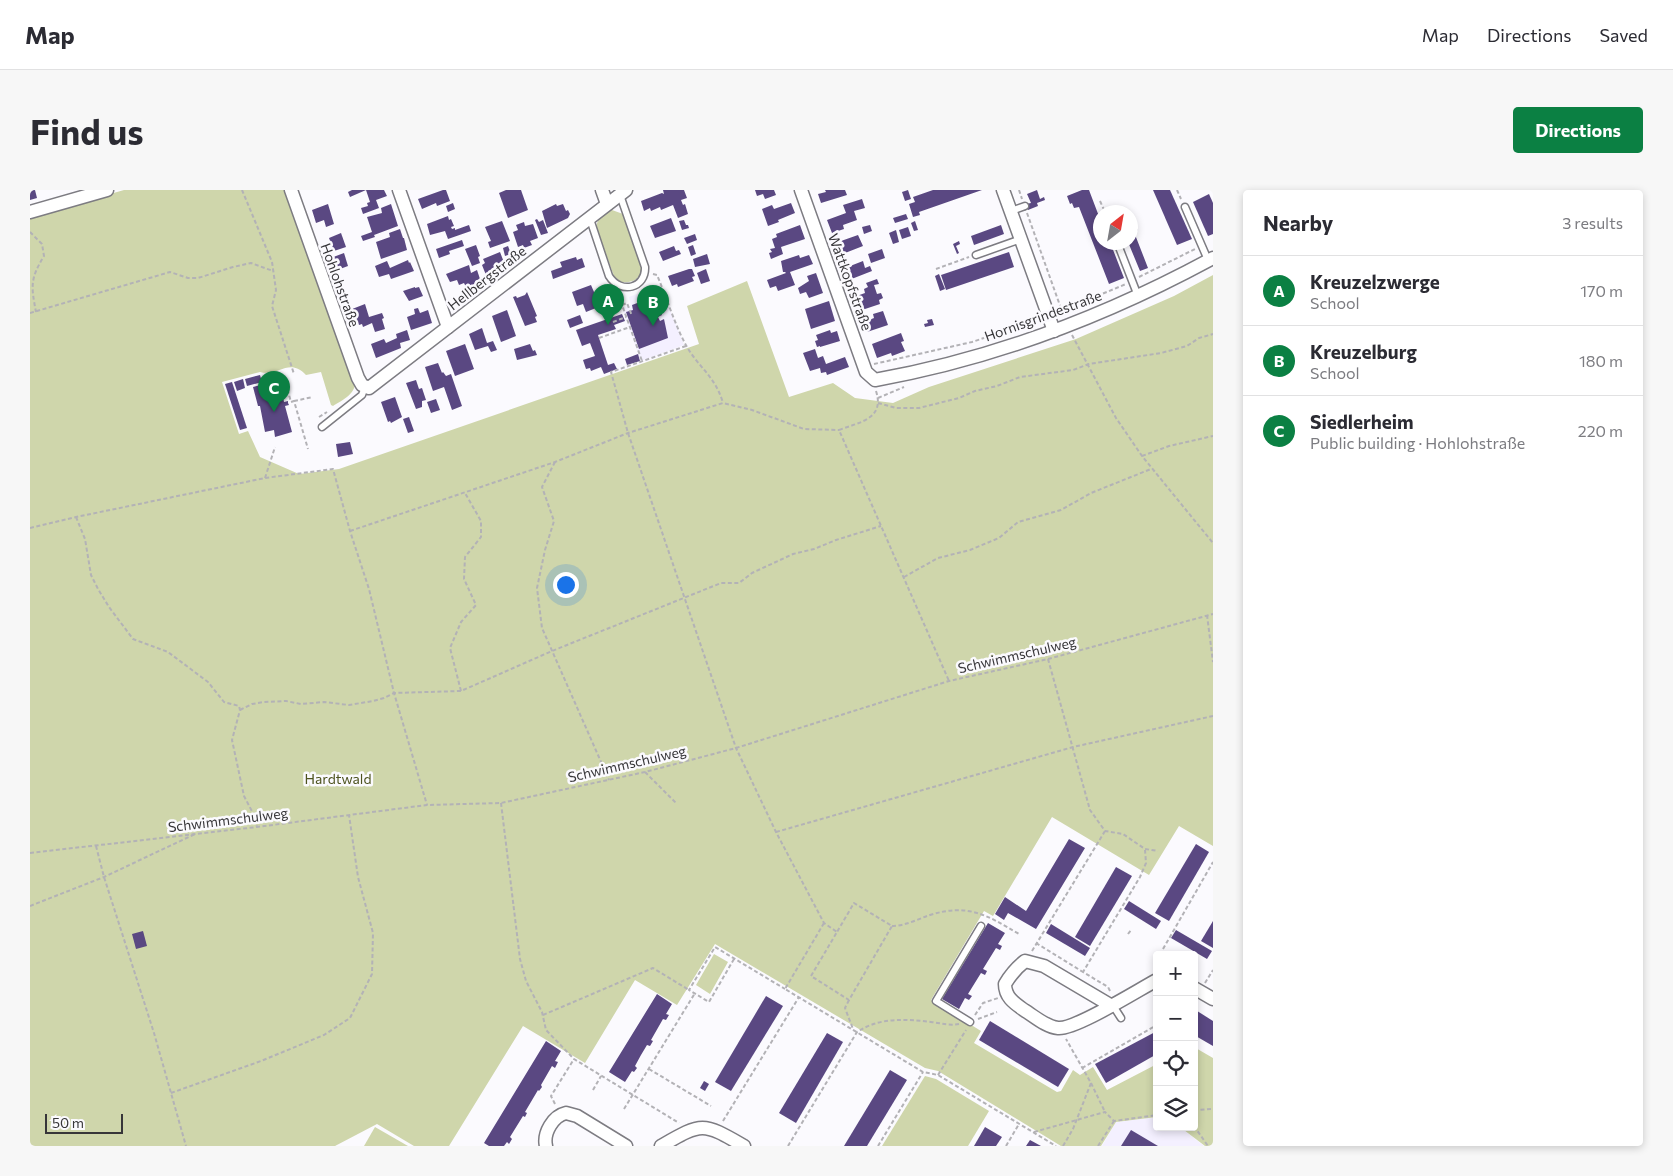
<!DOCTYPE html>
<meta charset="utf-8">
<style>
body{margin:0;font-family:Commissioner,sans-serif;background:#f7f7f7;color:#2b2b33}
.controls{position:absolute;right:15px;bottom:15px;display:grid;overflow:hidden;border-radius:5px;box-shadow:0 2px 8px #0003}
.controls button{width:45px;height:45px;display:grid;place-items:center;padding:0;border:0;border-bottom:1px solid #e1e1e2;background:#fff;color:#2b2b33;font:25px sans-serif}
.compass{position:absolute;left:1063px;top:15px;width:45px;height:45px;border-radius:50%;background:#fff;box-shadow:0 2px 8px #0003;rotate:31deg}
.scale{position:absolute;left:15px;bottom:12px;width:78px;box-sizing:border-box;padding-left:5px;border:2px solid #373639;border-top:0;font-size:14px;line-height:18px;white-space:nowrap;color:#373639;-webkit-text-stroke:4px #fbfafe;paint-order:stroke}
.you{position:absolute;left:535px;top:394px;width:18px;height:18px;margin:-12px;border:4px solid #fff;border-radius:50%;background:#1a73e8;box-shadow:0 0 0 8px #1a73e833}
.badge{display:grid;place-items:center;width:32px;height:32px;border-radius:50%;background:#0b8043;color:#fff;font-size:16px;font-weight:700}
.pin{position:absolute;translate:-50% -41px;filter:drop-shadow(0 1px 2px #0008)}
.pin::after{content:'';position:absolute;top:26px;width:18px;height:15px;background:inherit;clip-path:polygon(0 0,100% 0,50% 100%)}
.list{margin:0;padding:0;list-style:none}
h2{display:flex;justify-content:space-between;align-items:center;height:65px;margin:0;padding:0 20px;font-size:21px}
h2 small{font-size:16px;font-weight:400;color:#7c7c81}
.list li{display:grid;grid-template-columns:32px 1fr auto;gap:15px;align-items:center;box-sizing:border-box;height:70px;padding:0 20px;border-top:1px solid #e1e1e2}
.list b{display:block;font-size:19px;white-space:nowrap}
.list p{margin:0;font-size:16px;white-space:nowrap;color:#7c7c81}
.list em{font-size:16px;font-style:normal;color:#7c7c81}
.icon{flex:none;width:28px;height:28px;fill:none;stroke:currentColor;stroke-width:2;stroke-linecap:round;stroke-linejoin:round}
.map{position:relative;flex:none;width:1183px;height:956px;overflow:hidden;border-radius:5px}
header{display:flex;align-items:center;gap:30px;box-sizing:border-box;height:70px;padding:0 25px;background:#fff;border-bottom:1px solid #e1e1e2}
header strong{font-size:24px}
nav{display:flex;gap:28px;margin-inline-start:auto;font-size:18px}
.intro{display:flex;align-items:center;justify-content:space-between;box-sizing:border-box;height:120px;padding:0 30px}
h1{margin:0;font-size:35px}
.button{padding:12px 22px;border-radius:5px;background:#0b8043;color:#fff;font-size:18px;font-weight:700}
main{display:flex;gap:30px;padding:0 30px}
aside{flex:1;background:#fff;border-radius:5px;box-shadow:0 2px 8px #0003}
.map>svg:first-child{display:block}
</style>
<header>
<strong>Map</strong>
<nav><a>Map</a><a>Directions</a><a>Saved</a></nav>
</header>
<div class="intro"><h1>Find us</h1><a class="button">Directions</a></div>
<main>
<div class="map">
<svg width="1183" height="956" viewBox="0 0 1183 956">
<rect width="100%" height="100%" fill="#fbfafe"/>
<g fill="#f4f0ff">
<polygon points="630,95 654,155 611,171 592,118 601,115 599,107"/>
<polygon points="1127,927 1127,937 1150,937 1174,956 1072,956 1086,932"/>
</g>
<g fill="#cfd6ab">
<path d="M94,0H255L325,194C324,205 311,211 303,216L301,215L291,182L276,185C259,167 249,187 230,182L192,192L209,244L218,241L230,267L269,284L309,279L669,154L657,116L717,91L759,207L803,193L825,208L863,213L899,197L1046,149L1144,106L1183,85V656L1149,636L1119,685L1022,627L963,726L954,721L901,810L951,841L944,853L1027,902L1031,901L1043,880L1050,885L1063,877L1077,900L1127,874V927L1086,932L1071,956H1031L908,881L895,878L685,754L647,815L605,790L555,873L493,836L419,956H384L347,934L305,956H0V27Z"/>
<path d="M582,20L593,24L611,74C613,87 604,94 591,92L584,86L567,40C564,30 574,25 582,20Z"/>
<polygon points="684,764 698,772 680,804 666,795"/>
<polygon points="1164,857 1183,868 1183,956 1175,956 1150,937 1164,937"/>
<polygon points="895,886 906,889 959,921 938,956 852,956"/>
<polygon points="345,937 378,956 334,956"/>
</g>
<g fill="#5a4882">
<polygon points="0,0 5,0 7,8 0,10"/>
<polygon points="322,0 354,0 357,6 346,10 349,18 333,24 331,18 338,16 337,13 340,12 336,0 320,7 318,2"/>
<polygon points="413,0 416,0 420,11 407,16 406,13 392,19 388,9"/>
<polygon points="476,0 491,0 498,20 478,28 469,3"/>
<polygon points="633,0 654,0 657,8 651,10 653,15 655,14 658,24 648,28 643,15 631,20 630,17 621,21 620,18 614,21 611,11 632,3 634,4"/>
<polygon points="725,0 744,0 746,5 735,9 733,4 727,6"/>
<polygon points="795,0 815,0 817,5 791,13 788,4 796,2"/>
<polygon points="878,0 881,9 875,11 872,2"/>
<polygon points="903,0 952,0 889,22 890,25 883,27 879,14 885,12 883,7"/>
<polygon points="1007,0 1010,9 1014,7 1015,10 1007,13 1008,16 998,20 996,14 1001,13 997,4"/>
<polygon points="1052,0 1059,0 1070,29 1070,52 1080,52 1094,88 1079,94 1049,17 1044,18 1042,13 1040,14 1037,6"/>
<polygon points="1123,0 1140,0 1162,49 1147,55"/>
<polygon points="1179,4 1183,13 1183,44 1178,46 1163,12"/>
<polygon points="832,9 835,18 824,21 827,30 813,35 814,39 802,43 797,30 816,23 813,15"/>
<polygon points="423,13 425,19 418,22 416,16"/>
<polygon points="761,13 765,23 748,30 749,32 738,36 732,19 742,15 744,19"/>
<polygon points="298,14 304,34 296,37 294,30 286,33 282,20"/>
<polygon points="361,14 368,36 344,45 345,47 333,51 331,46 342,42 337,27 352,23 351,18"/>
<polygon points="526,14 527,16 533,14 536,21 538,20 540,24 538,28 517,38 512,21"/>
<polygon points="876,24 878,29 865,33 863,28"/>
<polygon points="418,26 419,30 421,29 424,36 421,37 422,39 425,38 425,40 439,35 441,41 418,49 415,41 400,45 397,34"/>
<polygon points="641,28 646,41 625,48 620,36"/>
<polygon points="507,29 509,32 513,30 518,43 511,45 505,30"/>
<polygon points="654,30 656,35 658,35 659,38 652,40 649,31"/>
<polygon points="472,31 480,51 460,58 458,52 461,51 455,37"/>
<polygon points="885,31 888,40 884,41 881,33"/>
<polygon points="494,32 495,36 503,34 508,48 500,51 502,55 494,58 493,55 488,57 483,42 488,40 486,35"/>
<polygon points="770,35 775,49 751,57 753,64 741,69 739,63 742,62 740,59 745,58 742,49 747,47 746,44"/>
<polygon points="840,35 842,41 834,44 832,37"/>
<polygon points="971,35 974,44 944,55 941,46"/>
<polygon points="1106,36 1108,40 1104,42 1118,78 1110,81 1098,52 1100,52 1100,39"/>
<polygon points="878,37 881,46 872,49 869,40"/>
<polygon points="370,39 373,48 374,48 377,60 351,69 346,52 360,47 359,43"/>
<polygon points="866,40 869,52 863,54 859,43"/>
<polygon points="311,43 316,57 304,61 299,48"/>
<polygon points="665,44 667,50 657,54 654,48"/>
<polygon points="828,45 833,56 810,65 806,56 812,53 811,51"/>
<polygon points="432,50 434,56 419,61 420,64 409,68 406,59"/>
<polygon points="929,51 930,54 926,56 929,63 927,64 923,54"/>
<polygon points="446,55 450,66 448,67 450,73 442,76 435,59"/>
<polygon points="663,55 666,64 661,66 658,57"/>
<polygon points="478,56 481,64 475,66 473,58"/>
<polygon points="644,56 646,61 649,60 651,64 633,71 629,62"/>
<polygon points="852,59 855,68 841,73 838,64"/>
<polygon points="470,62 475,75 458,81 459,83 456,85 452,75 455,73 453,69"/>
<polygon points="979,62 984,77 916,100 911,85"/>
<polygon points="314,63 318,76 302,82 298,69"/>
<polygon points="677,64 680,74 665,77 663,69"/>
<polygon points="769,65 770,68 779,65 783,74 760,82 765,95 748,101 746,96 740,98 737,90 756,83 755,82 753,82 751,71"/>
<polygon points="546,67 547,70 552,68 555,77 523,89 521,81 532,77 530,72"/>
<polygon points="378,70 379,73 380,72 384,81 361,89 359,84 349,87 345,76 357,71 360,78"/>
<polygon points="833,71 835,78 840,76 842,81 819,90 815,78"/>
<polygon points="439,75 441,83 447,80 450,89 445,91 446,94 436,97 434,93 429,95 427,90 420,92 416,84"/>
<polygon points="659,79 662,79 665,86 662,87 664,91 648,97 647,94 642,96 638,86"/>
<polygon points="676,79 680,91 671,94 667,83"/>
<polygon points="786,83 793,103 779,108 776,102 770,104 768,98 779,91 777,86"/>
<polygon points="909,84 915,99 910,101 905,86"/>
<polygon points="847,89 849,94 844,95 847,104 851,103 853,108 849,110 850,114 829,121 824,107 835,103 834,99 838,97 836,93"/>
<polygon points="561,95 567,109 563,111 566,118 556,122 553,114 547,116 542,102"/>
<polygon points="385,97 385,98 389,97 393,106 379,111 373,101"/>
<circle cx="311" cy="102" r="4"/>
<polygon points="497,102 507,126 505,127 507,132 495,136 483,107 486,106 487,108 495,105"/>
<polygon points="623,107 625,112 627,111 632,125 628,127 630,131 634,129 638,148 609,159 596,122 603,120 602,115"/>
<polygon points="799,111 805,131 781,139 775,119"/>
<polygon points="335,114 339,127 352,123 354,128 352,129 355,139 345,142 342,133 333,137 332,134 329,135 327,131 322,133 317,121"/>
<polygon points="388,118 390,123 398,120 402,133 381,140 377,127 385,124 384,119"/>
<polygon points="477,120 486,146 471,152 462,126"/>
<polygon points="853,121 858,135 837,142 834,132 844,128 843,124"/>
<polygon points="592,124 595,131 584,135 586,139 568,145 578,175 584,173 587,179 574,184 571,177 561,181 560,178 556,179 553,170 565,166 560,153 552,156 546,140"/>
<polygon points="550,125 553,133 540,138 537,130"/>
<polygon points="902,129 904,135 895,137 894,134 898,133 897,130"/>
<polygon points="452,138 457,153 463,151 467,160 461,162 458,156 445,160 439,144"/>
<polygon points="377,140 380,150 370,153 371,158 346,168 341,154 354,149 356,153 367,148 366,144"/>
<polygon points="800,140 801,143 807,141 810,151 790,157 790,156 787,157 785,151 788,150 786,145"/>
<polygon points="871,143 874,151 871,152 875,161 862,166 861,163 847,168 842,154"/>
<polygon points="435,154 444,179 425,186 416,161"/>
<polygon points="500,154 503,161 505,160 507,165 487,170 484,159"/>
<polygon points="785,159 788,168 793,166 796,174 815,167 819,177 797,185 796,182 791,183 790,178 780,181 773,163"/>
<polygon points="608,164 610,171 597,175 595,169"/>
<polygon points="408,173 412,183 413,182 416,186 421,184 432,216 422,220 414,197 403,201 395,177"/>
<polygon points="230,185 232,192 217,196 215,189"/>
<polygon points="213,189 215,198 207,201 204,192"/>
<polygon points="248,190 250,196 251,196 254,212 258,211 258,213 259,215 255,216 262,242 245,247 244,240 235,242 230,216 228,216 223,197"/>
<polygon points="386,190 389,199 392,198 396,210 392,211 392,217 386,219 376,193"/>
<polygon points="202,192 217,238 210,240 195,194"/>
<polygon points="365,207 372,227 361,233 360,231 358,232 351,212"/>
<polygon points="406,209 410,220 401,223 397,212"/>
<polygon points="379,227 384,241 378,243 373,229"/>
<polygon points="320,252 323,264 308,267 306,254"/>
<polygon points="1039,649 1055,658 1006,739 978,723 974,730 965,724 975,707 996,721"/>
<polygon points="1166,654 1179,662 1139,731 1125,723"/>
<polygon points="1086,677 1102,686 1060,756 1045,747"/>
<polygon points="1099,711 1131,731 1126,739 1094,719"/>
<polygon points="1183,731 1183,758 1171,751"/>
<polygon points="958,733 975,743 968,754 972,756 970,760 966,758 953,779 957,781 955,785 951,783 938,804 942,806 939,810 935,808 929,819 912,809"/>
<polygon points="1021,734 1060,758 1055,766 1016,743"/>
<polygon points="1146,740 1182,761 1177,769 1141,748"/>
<polygon points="113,741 117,756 106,759 102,744"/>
<polygon points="627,804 642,814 636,824 639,825 636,830 633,829 621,850 623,851 620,856 617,855 611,865 605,876 607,878 604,882 602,881 595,892 579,882"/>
<polygon points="736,806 753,816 701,901 685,892"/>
<polygon points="1164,819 1183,831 1183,856 1164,845"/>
<polygon points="960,831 1039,879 1028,897 949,850"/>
<polygon points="1127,841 1127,864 1076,893 1065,874"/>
<polygon points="797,843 813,852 766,933 749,923"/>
<polygon points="516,851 531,861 525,871 528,872 525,878 522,876 511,895 512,897 509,901 508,900 495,922 497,923 495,927 493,926 480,947 482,949 479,954 477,952 474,956 459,956 454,953"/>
<polygon points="860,880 877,890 837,956 814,956"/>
<polygon points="674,891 679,894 675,901 670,898"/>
<polygon points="955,937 972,947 966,956 944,956"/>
<polygon points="1101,940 1128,956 1091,956"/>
<polygon points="1000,950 1011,956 996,956"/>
</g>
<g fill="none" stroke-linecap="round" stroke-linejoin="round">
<defs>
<g id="service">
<polyline points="1155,17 1178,70"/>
<polyline points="981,21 995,16"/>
<path d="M560,29L579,86C591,105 616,98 615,77L590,5"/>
<polyline points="1087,52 1108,106"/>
<polyline points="946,65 991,49"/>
<polyline points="292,237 332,205 335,197"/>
<polyline points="1082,814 1091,828"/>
<polyline points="940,832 906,811 951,736"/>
</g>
<g id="minor">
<polyline points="261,0 328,188 332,195 339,198 596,0"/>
<polyline points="369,0 418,137"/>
<polyline points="572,0 577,14"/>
<path d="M771,0L836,182L845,190C963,169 1078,125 1183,68"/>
<polyline points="973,0 1024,141"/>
<polyline points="0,22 77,0"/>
<polyline points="1164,798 1183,809"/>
<path d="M1080,815L1014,776L995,771C986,778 981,784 975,794C975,807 984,813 994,820C1004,826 1016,837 1028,838C1045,840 1108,800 1127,790"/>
<path d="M516,956C513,943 523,926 536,923L547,926L596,956"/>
<path d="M631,956C673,932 672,932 714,956"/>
</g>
</defs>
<use href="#service" stroke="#7d7c82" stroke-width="9"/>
<use href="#minor" stroke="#7d7c82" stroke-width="15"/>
<g stroke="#b3b2b6" stroke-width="2" stroke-dasharray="4 2.5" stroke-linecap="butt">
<polyline points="212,0 242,72 246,100 242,116 264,184"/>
<polyline points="989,0 992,9"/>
<polyline points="1147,0 1151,9"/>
<polyline points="1070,11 1075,22"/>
<polyline points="997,23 1033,124"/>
<path d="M0,42L12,54L14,66C0,89 1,96 6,122"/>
<polyline points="906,79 939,67"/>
<path d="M623,84L627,85C637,108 645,136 657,157C670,179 685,186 693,213"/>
<polyline points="1109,87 1165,59"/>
<polyline points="590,105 590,109 612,171"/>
<polyline points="592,115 597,113 602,126"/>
<polyline points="1031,121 1096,94"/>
<polyline points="0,123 140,82 158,88 168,88 203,77 221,73 243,81"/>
<polyline points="583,132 596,127"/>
<polyline points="1042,145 1086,228 1112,266 1183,353"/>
<polyline points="569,148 600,137"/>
<polyline points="656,156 581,182 598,243 706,558 746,642 794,733 807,742 781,786 819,810 862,736 824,713 807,742"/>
<polyline points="844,174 942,152 1008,130"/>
<polyline points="254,187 261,212 264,211 278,259"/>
<polyline points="251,201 257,199"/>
<path d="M846,201C855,229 830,232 809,240L919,491"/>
<polyline points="848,208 874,197"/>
<polyline points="264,211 283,207"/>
<polyline points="848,213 866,218 889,218 929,208 945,201 967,196 990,187 1043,180 1059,174 1131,163 1157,156 1169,148 1183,144"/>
<polyline points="289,227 297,222"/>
<polyline points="1112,266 1139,256 1183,246"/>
<polyline points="525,272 512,297 524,331 515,360 507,398 512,438 579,590"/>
<polyline points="235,288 245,257"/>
<polyline points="46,327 55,349 61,385 68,399 79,417 103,449 138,462 178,492 194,512 209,516 210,520 202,550 214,606 224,625 227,637"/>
<polyline points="0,338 46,327 235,288 303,279 320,341 339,399 364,503 397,615"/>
<polyline points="320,341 525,272 598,243 693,213 722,220 774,239 809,240"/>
<polyline points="874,387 908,368 940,360 969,348 988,332 1031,320 1061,303 1121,279"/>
<polyline points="1177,425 1183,472"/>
<polyline points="1018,469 1060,620 1075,641 1093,644 1115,659 1128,661"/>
<polyline points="431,501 420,458 431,432 446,415 434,389 435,367 451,347 451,331 435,303"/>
<polyline points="210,520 222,514 234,512 256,511 271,514 294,512 319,515 343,511 354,508 364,503 431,501 522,461 691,393 709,393 722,383 763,364 784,359 806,350 851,336"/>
<polyline points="615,582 647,614"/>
<polyline points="471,613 490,769 496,791 512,822 516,840 544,869 649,933"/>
<polyline points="746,642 1043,557 1183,526"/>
<polyline points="66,656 74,687 124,843 156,956"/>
<polyline points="0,663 227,637 397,615 471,613 615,582 706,558 919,491 1018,469 1183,424"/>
<polyline points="0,716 74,687 165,644"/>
<polyline points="794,733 755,799 893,882 908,885 1026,956"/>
<path d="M862,736C875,736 888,729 900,725C938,713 957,725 989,744"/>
<polyline points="1098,744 1101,740"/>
<polyline points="1006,753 1053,782"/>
<polyline points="1133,759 1183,672"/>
<polyline points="1002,761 1075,641"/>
<polyline points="704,769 679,812 659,800 685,757 755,799"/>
<polyline points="1175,793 1183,780"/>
<polyline points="1080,801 1078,797 1053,782 1110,687 1116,673 1115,660"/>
<polyline points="819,810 815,818 823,839"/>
<polyline points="513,825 623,778 659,800"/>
<polyline points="945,825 953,813 968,808"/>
<polyline points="948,829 967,822"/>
<polyline points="1052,878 1127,835"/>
<polyline points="619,879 681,916"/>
<polyline points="908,885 936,840"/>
<polyline points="1061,893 1075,922"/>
<polyline points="563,900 571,886"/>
<polyline points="141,903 231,871 294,845 320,828 342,784 343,743 328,687 319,625"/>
<polyline points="525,914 521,906 544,869"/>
<polyline points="594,919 665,803"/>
<polyline points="1164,920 1183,919"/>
<polyline points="693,931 769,807"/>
<polyline points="1164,936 1178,956"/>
<polyline points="1004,942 1075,922 1084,931 1127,925"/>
<path d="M758,956L827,842C850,827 875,829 901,832C911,833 919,836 929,834"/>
<polyline points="848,956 893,882"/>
<polyline points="976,956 989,934"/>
<polyline points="1033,956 1043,939 1061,893 1036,849"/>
<polyline points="1068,956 1084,931"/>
</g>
<use href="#service" stroke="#fff" stroke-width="6"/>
<use href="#minor" stroke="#fff" stroke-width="12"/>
</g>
<g text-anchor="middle" stroke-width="5" stroke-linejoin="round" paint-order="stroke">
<g font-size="14" fill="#373639" stroke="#fbfafe">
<text transform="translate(457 88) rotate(-38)" y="5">Hellbergstraße</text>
<text transform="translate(820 92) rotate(70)" y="5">Wattkopfstraße</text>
<text transform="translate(310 95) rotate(70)" y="5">Hohlohstraße</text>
<text transform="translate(1013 126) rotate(-20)" y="5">Hornisgrindestraße</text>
<text transform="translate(987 465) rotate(-13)" y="5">Schwimmschulweg</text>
<text transform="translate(597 574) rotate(-13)" y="5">Schwimmschulweg</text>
<text transform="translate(198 630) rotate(-7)" y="5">Schwimmschulweg</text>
</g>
<g font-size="14" fill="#4d531e" stroke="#fbfafe">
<text x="308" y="594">Hardtwald</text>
</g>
</g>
</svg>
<div class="controls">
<button>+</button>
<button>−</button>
<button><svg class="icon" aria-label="locate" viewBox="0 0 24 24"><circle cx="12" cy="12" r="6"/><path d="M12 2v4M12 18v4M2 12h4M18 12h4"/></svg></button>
<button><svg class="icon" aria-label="layers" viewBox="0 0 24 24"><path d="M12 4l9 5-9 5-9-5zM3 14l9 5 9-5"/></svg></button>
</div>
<svg class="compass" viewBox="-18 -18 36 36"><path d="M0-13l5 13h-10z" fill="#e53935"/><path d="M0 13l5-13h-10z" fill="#7c7c81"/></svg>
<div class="scale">50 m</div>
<div class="you"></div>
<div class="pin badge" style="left:578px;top:135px">A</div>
<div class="pin badge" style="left:623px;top:136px">B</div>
<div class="pin badge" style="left:244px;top:222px">C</div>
</div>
<aside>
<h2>Nearby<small>3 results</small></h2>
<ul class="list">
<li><span class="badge">A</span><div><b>Kreuzelzwerge</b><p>School</p></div><em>170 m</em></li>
<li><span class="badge">B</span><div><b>Kreuzelburg</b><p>School</p></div><em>180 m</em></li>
<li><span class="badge">C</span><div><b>Siedlerheim</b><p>Public building · Hohlohstraße</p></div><em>220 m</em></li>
</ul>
</aside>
</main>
